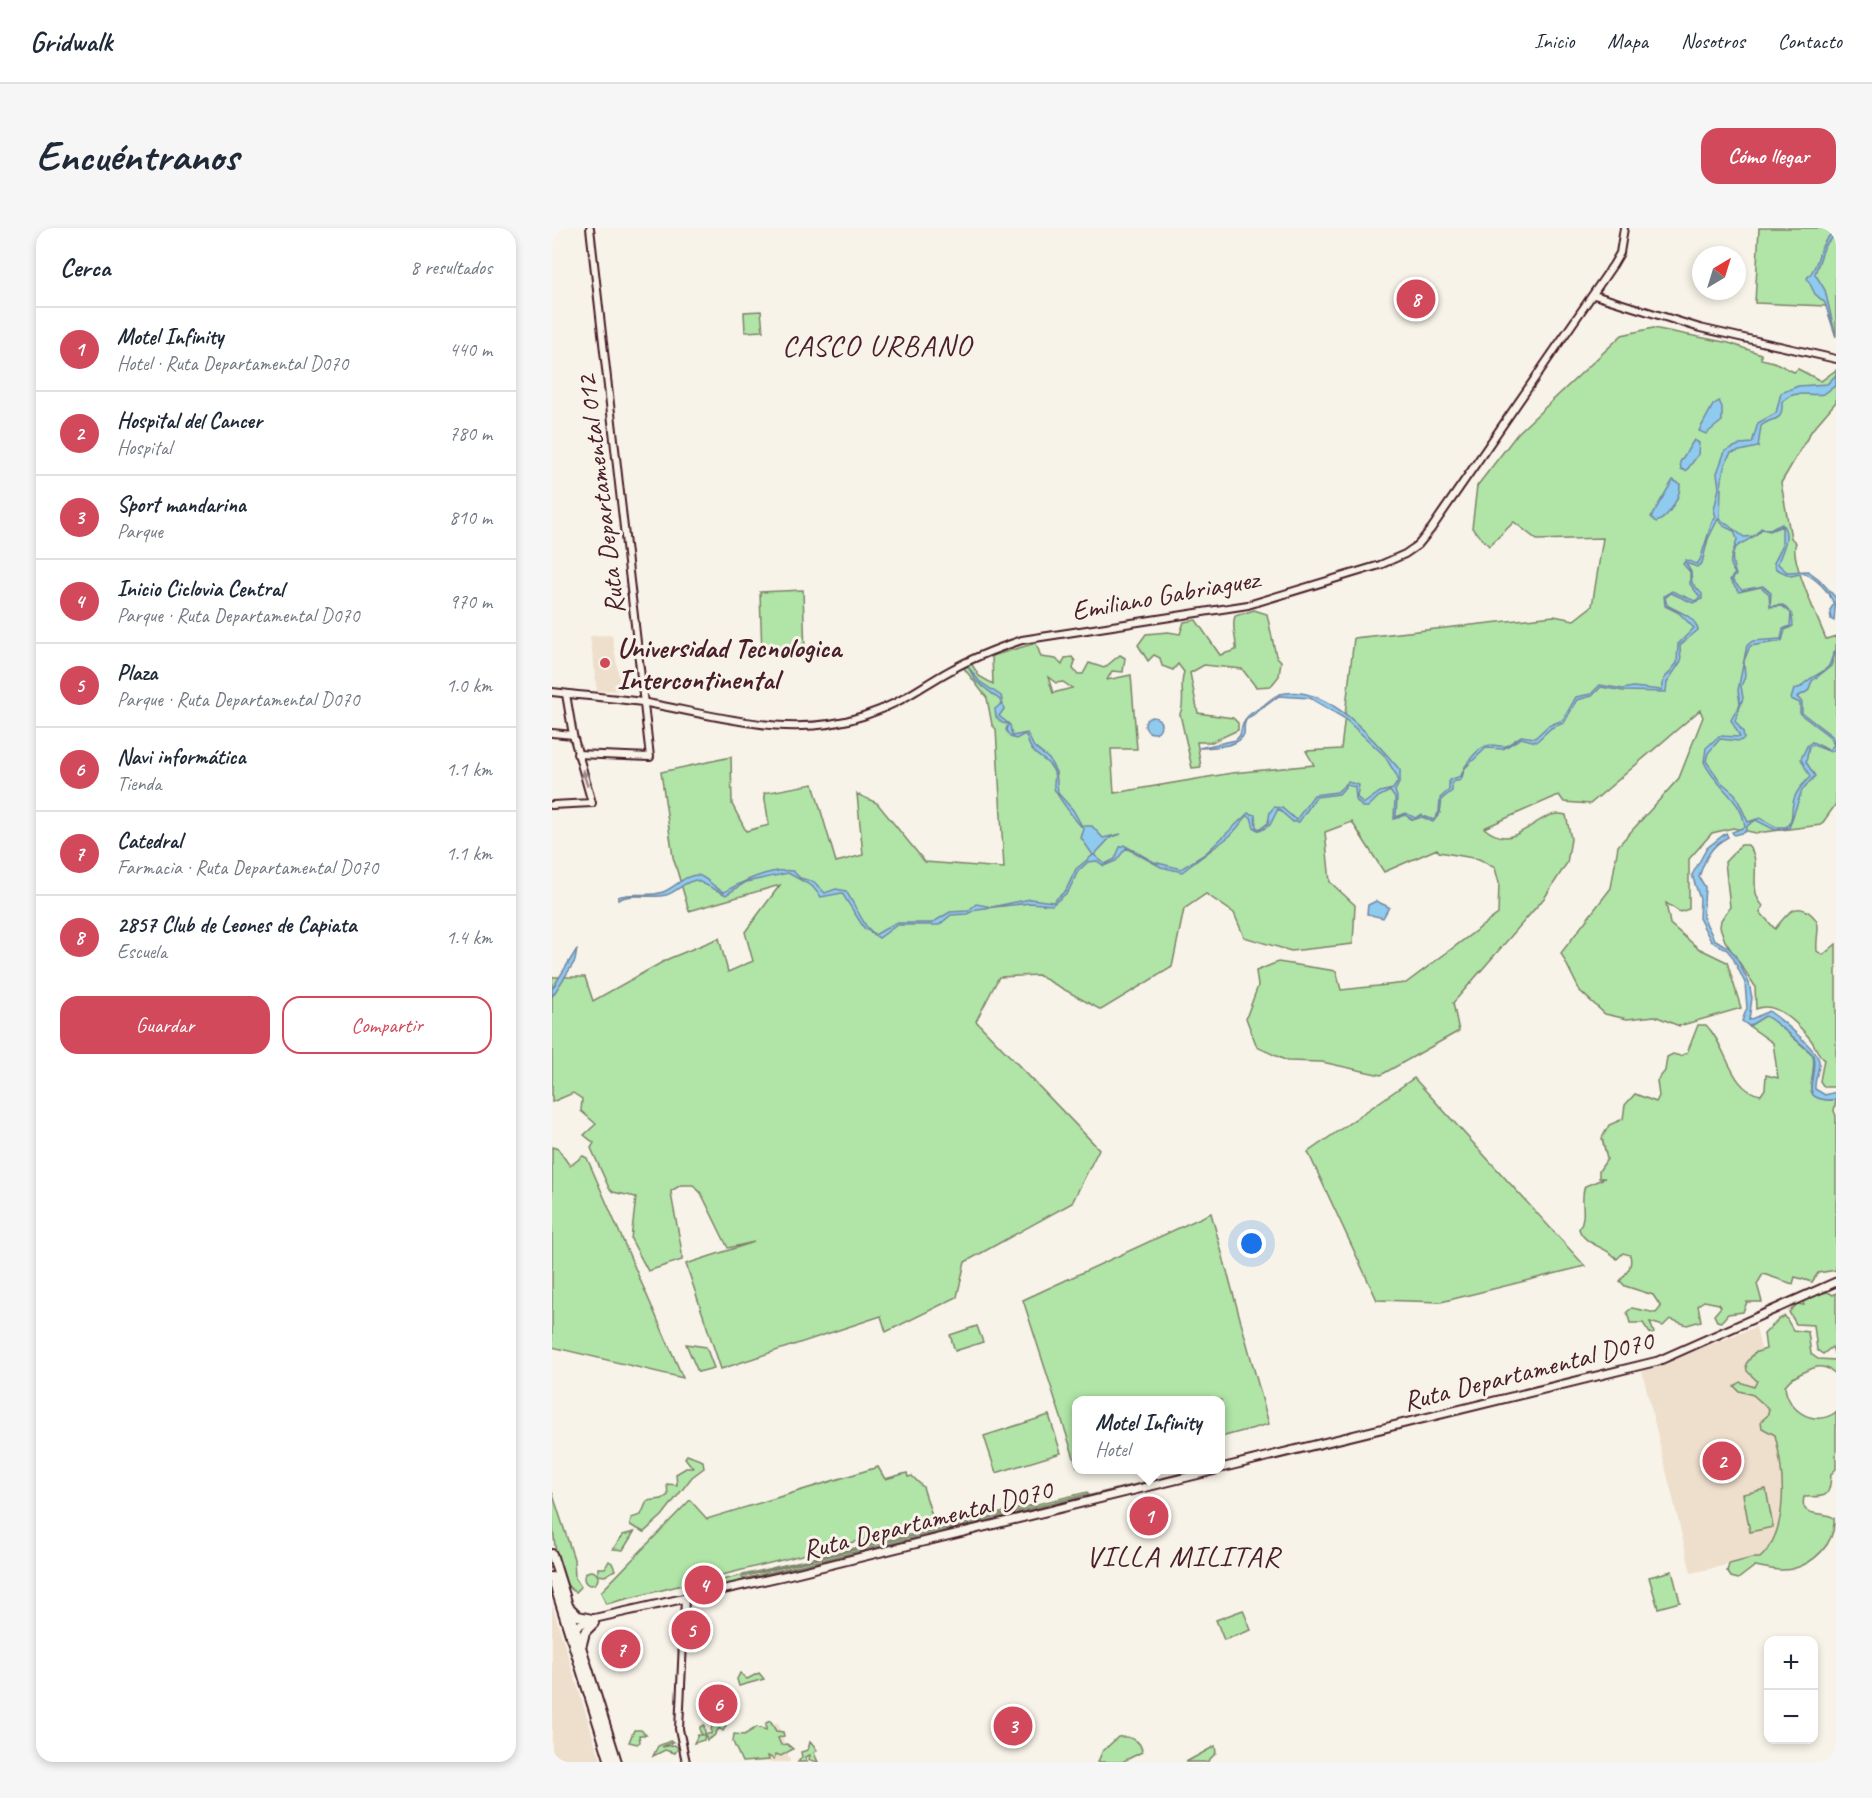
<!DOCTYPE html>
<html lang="es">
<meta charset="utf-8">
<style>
body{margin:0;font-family:Caveat,sans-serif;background:#f6f6f7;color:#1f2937}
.controls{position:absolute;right:18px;bottom:18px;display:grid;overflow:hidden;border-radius:12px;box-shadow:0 3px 9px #0003}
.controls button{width:54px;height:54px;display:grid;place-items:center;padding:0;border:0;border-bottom:2px solid #e0e1e3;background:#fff;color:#1f2937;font:30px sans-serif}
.compass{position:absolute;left:1140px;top:18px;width:54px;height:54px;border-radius:50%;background:#fff;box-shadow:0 3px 9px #0003;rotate:38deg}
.you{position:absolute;left:700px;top:1016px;width:21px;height:21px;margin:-15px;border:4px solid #fff;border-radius:50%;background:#1a73e8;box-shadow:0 0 0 9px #1a73e833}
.badge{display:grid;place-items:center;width:39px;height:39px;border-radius:50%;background:#d1495b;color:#fff;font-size:20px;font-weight:700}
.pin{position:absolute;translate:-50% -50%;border:3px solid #fff;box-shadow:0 2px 6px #0006}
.popup{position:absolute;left:520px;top:1168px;width:153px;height:78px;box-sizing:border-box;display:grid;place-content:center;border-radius:12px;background:#fff;filter:drop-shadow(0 2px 4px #0005);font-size:20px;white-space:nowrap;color:#747a83}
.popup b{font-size:22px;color:#1f2937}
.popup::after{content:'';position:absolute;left:50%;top:100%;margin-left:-12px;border:12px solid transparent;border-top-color:#fff}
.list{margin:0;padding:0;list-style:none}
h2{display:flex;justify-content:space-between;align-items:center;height:78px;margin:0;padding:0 24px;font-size:26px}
h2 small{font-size:20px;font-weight:400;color:#747a83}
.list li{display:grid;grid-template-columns:39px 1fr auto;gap:18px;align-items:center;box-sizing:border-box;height:84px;padding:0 24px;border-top:2px solid #e0e1e3}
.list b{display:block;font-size:22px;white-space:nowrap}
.list p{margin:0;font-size:20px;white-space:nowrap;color:#747a83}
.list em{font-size:20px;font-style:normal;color:#747a83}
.actions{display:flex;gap:12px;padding:18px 24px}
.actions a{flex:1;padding:14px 0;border:2px solid #d1495b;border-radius:18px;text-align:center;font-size:21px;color:#d1495b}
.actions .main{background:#d1495b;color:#fff}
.map{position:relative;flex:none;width:1284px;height:1534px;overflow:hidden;border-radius:18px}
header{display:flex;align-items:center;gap:36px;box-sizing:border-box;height:84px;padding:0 30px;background:#fff;border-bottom:2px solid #e0e1e3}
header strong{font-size:28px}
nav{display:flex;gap:33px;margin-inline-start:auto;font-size:21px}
.intro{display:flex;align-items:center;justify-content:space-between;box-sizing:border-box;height:144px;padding:0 36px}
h1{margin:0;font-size:42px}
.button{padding:15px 27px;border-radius:18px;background:#d1495b;color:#fff;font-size:21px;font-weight:700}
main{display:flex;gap:36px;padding:0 36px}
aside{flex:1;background:#fff;border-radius:18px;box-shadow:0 3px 9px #0003}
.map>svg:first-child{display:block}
</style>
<header>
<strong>Gridwalk</strong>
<nav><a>Inicio</a><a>Mapa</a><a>Nosotros</a><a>Contacto</a></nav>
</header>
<div class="intro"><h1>Encuéntranos</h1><a class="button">Cómo llegar</a></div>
<main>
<aside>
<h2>Cerca<small>8 resultados</small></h2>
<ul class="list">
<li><span class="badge">1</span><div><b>Motel Infinity</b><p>Hotel · Ruta Departamental D070</p></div><em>440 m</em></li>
<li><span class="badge">2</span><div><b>Hospital del Cancer</b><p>Hospital</p></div><em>780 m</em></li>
<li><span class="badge">3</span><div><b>Sport mandarina</b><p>Parque</p></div><em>810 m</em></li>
<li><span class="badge">4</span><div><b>Inicio Ciclovia Central</b><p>Parque · Ruta Departamental D070</p></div><em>970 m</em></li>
<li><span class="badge">5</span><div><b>Plaza</b><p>Parque · Ruta Departamental D070</p></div><em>1.0 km</em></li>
<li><span class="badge">6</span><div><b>Navi informática</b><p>Tienda</p></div><em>1.1 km</em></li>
<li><span class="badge">7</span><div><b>Catedral</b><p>Farmacia · Ruta Departamental D070</p></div><em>1.1 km</em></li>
<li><span class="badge">8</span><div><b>2857 Club de Leones de Capiata</b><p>Escuela</p></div><em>1.4 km</em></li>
</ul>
<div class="actions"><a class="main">Guardar</a><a>Compartir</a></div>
</aside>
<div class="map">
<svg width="1284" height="1534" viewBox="0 0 1284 1534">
<rect width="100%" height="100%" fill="#f7f3e8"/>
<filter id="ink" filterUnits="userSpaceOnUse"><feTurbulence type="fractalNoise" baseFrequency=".0167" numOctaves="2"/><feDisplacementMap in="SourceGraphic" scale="12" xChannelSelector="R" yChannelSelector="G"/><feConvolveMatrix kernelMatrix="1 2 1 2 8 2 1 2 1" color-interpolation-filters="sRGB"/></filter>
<g filter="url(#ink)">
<g fill="#eedfcc">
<polygon points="60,407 69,462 45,463 38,408"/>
<polygon points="1204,1099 1240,1261 1224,1326 1139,1345 1090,1143"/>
<polygon points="0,1376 44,1518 50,1534 0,1534"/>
<polygon points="226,1495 238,1534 191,1534 183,1508"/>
</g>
<g fill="#b0e5a7" stroke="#7d8269" stroke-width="1.5" fill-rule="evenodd">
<polygon points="1207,0 1284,0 1284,108 1274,78 1203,75"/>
<polygon points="209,83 211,103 193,104 192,84"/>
<path d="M1101,100L1177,115L1209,126V131L1222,134L1242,144L1246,141L1269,153L1284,142V174L1260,202L1229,255L1239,310L1244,315C1236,328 1267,393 1274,411L1284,408V576L1269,597L1204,605L1181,600L1160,605L1137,631V681L1128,684L1114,675L1118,696L1146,720L1175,734L1189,780L1127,798L1103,788L1075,791L1053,786L1028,763L1009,725L1059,660L1066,618L1127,550L1151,489L1148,482L1038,576L1012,574L1007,567L932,600C966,629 984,578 1014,587L1019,611L1015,635L993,669L901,775L907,803L829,847L770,834L735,833L705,819L694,790L706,758L704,743L726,734L784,743L789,762L854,755L946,686L947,655L943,640L927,631L887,624L885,621L832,644L800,594L773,604L778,654L803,677L801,716L739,723L692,709L682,685L654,666L632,681L620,739L549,782L486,747L447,749L424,793L547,921L520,975L413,1034L405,1069L334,1104L329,1088L169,1141L134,1036L202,1014L176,1020L149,965L141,957H129L119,963C120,979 132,1023 130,1032L96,1043L79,1011L84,969L61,964L57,960L39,920L42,915L32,907L44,896L29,883L30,871L21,865L0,874V749H33L41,773L116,731L167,710L176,744L201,733L193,704L228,657L137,683L121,629L109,544L179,529L180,576L194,603L217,597L212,565L261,556L284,634L311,627L305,566L325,575L373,634L452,640L444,501L440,497L435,470L411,439L419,435L427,448L441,456L440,428L484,415L489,429L504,431L510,437L513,430L520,429L523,433L521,441L526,446H531L537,435L552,440L568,427L573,430L571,444L560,443L555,452L579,447L585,521H559L562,565L680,545L762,537L754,523L789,521L802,410L1002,388L1022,392L1040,378L1051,310L985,312L962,294L937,318L920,300L925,258L966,205L1070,107ZM496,449L504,455L511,454L520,460L501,465Z"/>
<polygon points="251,362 253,427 210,428 208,364"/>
<path d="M702,382L715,386L724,428L729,433L727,448L719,458L704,459L690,441L652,437L638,445L646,485L681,490L686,495V502L660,514H645L649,539L640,540L628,486C634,473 627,458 632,444L626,436L621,442L610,438L608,430L602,427L596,433L586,417L594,406L616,404L628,406L632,394L644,392L668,427L684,422C685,410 679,400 683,388Z"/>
<path d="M1189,617H1196C1212,634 1194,661 1211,678L1208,684L1223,701C1234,687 1243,672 1260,687C1263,690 1266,694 1266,699C1266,707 1264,714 1265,723L1271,727L1284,716V859H1272L1268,853L1272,831C1265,826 1264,819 1259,812C1247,797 1224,772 1204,781L1203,758L1173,713L1168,699L1169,692L1178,679L1173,634Z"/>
<path d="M1213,788L1220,791L1261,827C1266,851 1243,874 1284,872L1282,883L1284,888V1042L1266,1045L1260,1054L1243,1049L1241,1056L1211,1046L1205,1056L1210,1074H1195L1191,1084L1176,1086L1169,1094L1165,1093L1162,1087L1169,1079L1167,1076L1152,1073L1146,1077L1149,1093L1135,1097L1118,1091L1111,1098L1098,1094L1102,1105L1099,1107L1091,1095H1078L1075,1084L1080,1080L1104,1085L1109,1079L1101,1067L1073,1058L1068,1053C1075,1044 1081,1039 1078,1027L1071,1025L1065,1031C1054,1018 1033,1018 1027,1001C1036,986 1027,973 1033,958L1053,950H1047V943L1055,931L1050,910L1057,897L1071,891L1073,877L1083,866L1104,874L1107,868L1105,853L1113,843L1115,829L1121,826L1128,828L1135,825L1146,797H1154C1176,819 1178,863 1209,867L1213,861L1214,847L1226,850L1221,815L1197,798Z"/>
<polygon points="862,850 1033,1038 889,1074 825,1072 756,924"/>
<polygon points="0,919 6,921 18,938 31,928 35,930 131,1150 0,1119"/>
<polygon points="659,985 717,1196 669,1209 669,1172 525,1172 525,1239 471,1072"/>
<polygon points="1276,1064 1281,1067 1284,1065 1284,1131 1280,1119 1271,1126 1265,1122 1262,1097 1244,1096 1237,1084 1245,1076 1252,1077 1251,1074 1260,1067"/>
<path d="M1233,1088L1241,1102L1256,1104L1259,1126L1266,1131L1284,1132V1146C1270,1134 1262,1139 1248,1146C1241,1150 1237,1151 1233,1158C1235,1183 1263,1200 1284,1184V1241L1279,1246C1278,1272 1273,1268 1252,1269C1247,1291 1270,1282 1282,1290C1284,1316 1261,1336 1240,1341C1227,1344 1215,1340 1203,1338L1186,1351L1179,1349L1175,1343L1177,1336L1200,1330H1208C1238,1302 1232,1243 1223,1207L1210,1200L1209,1193L1215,1188L1217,1181L1201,1167L1187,1163L1182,1158L1188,1154L1202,1159L1205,1153L1195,1143L1194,1136L1202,1125L1214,1121L1212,1106L1227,1091Z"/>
<polygon points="425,1098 431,1114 403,1123 398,1107"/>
<polygon points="134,1116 154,1119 162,1140 146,1144"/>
<polygon points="1017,1151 1017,1153 669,1237 690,1230"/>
<polygon points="497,1187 509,1225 444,1245 432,1208"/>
<polygon points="135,1227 151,1233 152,1240 140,1249 110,1288 92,1304 78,1297 79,1290 89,1287 95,1273 110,1271 116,1267 115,1256 125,1257 124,1246 134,1240 141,1240 133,1230"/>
<polygon points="326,1239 333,1251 355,1245 356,1249 360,1248 371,1259 382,1294 54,1376 49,1364 138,1272 155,1291"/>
<polygon points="643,1242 652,1242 140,1365 152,1360 150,1354 153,1353 154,1356 162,1354 535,1264 536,1266 190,1349 191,1351"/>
<polygon points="1214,1261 1221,1299 1198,1304 1191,1266"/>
<path d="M0,1264L22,1331L23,1350L29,1359L24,1364C0,1354 0,1286 0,1264Z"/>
<polygon points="82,1304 71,1322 61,1321 71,1307"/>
<polygon points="57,1333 60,1335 63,1342 53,1348 46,1347 46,1340 53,1340"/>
<circle cx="39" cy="1350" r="7"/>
<polygon points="1120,1343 1128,1374 1106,1380 1097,1349"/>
<polygon points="691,1382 699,1402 672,1412 664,1392"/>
<polygon points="138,1387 143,1404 150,1402 155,1412 150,1414 146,1410 146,1413 138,1415 134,1422 133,1405 136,1406"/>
<polygon points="188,1445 195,1451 207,1445 212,1451 187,1458 185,1451"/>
<polygon points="465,1478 476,1508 459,1516 446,1487"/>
<polygon points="165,1491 174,1498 171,1503 167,1500 162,1508 155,1512 153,1505 152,1512 142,1515 146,1507 151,1507 148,1504 148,1499 152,1497 153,1505 159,1506 160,1495"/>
<polygon points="218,1493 224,1503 231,1504 232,1508 226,1510 229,1517 235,1516 241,1521 229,1528 224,1526 222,1531 216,1528 217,1532 190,1534 181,1514 182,1506 192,1507 205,1499 214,1502 214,1495"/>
<polygon points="82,1502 89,1502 94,1507 87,1507 88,1514 85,1516 77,1514"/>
<path d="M566,1509C577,1508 589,1511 590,1524L570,1534H546L550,1524Z"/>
<polygon points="118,1513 121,1514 110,1519 123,1517 126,1520 123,1525 113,1522 101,1528 106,1518"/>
<polygon points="258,1514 265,1522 262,1525 266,1534 257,1532 258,1527 253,1529 255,1534 246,1534 250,1529 249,1524 256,1522"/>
<polygon points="663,1518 664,1525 655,1534 634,1534"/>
</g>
<g fill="#8fcaef" stroke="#7386a1" stroke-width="1.5">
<path d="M1284,3V6L1273,17L1263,46L1273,62L1284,109L1273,75L1263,66L1255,50C1271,34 1262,17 1284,3Z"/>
<path d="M1284,147V157L1272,166C1256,169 1243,160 1230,174C1231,197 1221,187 1209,198L1206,219L1179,225C1167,240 1169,273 1168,291L1192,309L1202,308L1209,300L1217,302L1230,296C1240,309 1229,323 1226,336L1235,344L1256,343L1267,351L1284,370L1282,393L1279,391L1278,382L1282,376C1277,363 1264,350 1252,345L1239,348L1224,341L1222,335L1230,318V298L1218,303L1210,301C1193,321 1172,310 1184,347L1180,352L1190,362L1211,358L1219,365L1218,378L1231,377C1242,389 1239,382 1241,398L1233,402L1230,413L1198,418L1192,433L1193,449L1189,458L1191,470L1183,493L1191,504L1192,511L1187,513L1168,511L1156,525L1154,533L1169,554L1183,566L1196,594L1208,590L1224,599H1234C1242,592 1239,584 1241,575C1243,564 1251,556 1258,549L1249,531L1255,518L1260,514L1277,522L1282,517L1277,508L1248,486V475L1239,471L1242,461L1249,459C1256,449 1267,448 1276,439C1280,434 1279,427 1284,422L1279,438L1260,453L1256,463L1245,469L1250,474V485L1280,508L1284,520L1279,524L1261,517L1257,519L1254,534L1263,548L1250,562L1237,600L1223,602L1204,592L1196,597L1193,604L1182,607L1180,604L1193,599C1190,570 1163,559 1152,534L1154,520L1167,508L1188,509L1179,492L1188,476L1186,462L1195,417L1201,413L1229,411L1231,401L1238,398L1239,385L1230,378L1218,379L1217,366L1209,359L1187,364L1178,352L1183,345C1173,335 1183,322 1185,311L1182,303L1173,299L1166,291L1156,311L1150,335L1145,339L1134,335L1139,344L1140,355L1150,366V371L1141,375L1119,365L1113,370L1115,377C1126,384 1142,387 1146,402L1128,417L1129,433L1115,454L1114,464L1071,463L1049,459L1040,468L1025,472L1012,495L999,500L984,514L969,510L951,521L934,520L913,540L909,552L900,554V563L890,571L888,585L881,594L870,589L861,592L853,587L842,591L843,570L838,563L826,569L816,579H810L804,572L803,559L795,557L787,566L764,569L747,594H741L726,581L718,597L708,603L702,600L699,589L695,588L679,607L630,644L609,639L574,620L564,633L552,638L545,633L536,634L526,643L516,664L500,677L478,675L425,681L415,686L399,687L387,697H345L327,710L312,700L290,665L269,669L260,658L236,645L194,654L174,667L144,652C131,654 125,664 114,667C98,671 80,664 66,672V669C80,663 95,670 111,664C122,660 133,647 145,647C154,648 163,661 172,664C192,653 217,640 241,643L248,650L262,654L273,665L284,661L294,663L314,698L323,707L343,695H380L398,684L416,683L424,676L440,679L478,671L501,674L514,662L524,641L541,627L529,610L532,601C527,598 504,566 502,560C501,553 505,548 501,542C496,532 487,530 481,523C476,517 476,511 473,506L464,511L458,509L454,502L456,496L450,495L444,489L443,481L449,476L448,472L424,453L415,437L427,453L449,468L452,481L447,488L458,497L460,508L475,505L482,519L497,531L504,544L506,565L521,582L530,598H540L551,610L569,606L558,610L542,627L553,636L563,631L568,619L572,617L602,634L629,641L653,626L696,585L703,587L704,599L708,601L716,595L718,584L722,579L730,580L744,592L762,567L785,564L796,554L807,557L805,569L811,576L828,564L841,561L846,553L845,548L832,527L792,490L758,470L727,468L694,492C691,497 693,500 692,506C687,520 659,519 647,520L684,512L688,507C692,487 696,488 712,477C717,473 722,468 728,466C775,454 821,511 848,542V553L843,563L845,569L844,589L854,585L863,590L869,587L882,592L887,584L888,570L897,562V552L909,548C912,538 926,517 939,517C945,517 949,519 954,518L969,508L983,510L996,498L1011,492L1024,469L1039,466L1048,457L1071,461L1081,459L1110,462L1112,451L1125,435L1126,416L1142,400L1127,385L1113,378L1112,368L1120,363L1143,373L1148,369L1138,356V344L1131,336L1134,332L1145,336L1148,332L1160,294L1164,289L1162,282L1167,260L1165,245L1173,223L1189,216L1200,215L1206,195L1224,185L1229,165L1246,158L1275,156Z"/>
<polygon points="1167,173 1170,179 1170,193 1154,206 1147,203 1161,177"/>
<polygon points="1142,212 1147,215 1146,227 1134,243 1129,241 1128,234"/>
<path d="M1121,252L1128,256C1129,268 1116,291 1104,294L1099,289Z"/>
<circle cx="601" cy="497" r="8"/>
<path d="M1174,605L1176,609C1158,618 1153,631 1147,649L1153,659L1151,689L1162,711L1177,720L1183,727L1197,755L1200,770L1197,792L1217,783C1228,791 1265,821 1267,833C1268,843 1262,850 1263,861L1273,867L1284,864V872C1242,873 1267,852 1261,827C1256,821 1218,789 1213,788L1197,798L1190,793L1195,780L1193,755L1180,728L1175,722L1159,713L1147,690L1148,671L1140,647L1155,620Z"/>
<polygon points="824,673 837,679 831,690 815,686 816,677"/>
<polygon points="25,721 23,733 0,769 0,761"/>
</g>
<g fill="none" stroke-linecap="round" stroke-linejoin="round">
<defs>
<g id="secondary">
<polyline points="1042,67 1148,100 1284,131"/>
<path d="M0,464C32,468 64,470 95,475C167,488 239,512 311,488C349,476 366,460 399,442C422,429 446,420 470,412L696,377L828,337L853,326L866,317L879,301L1061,37L1068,25L1072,0"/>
<polyline points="0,505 21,507"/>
<polyline points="25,526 98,529 38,0"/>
<polyline points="0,577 40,575 21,507 14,466"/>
<polyline points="133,1371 127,1501 134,1534"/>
</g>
<g id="primary">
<polyline points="669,1240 1106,1133 1284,1054"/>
<polyline points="23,1399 40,1391 236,1347 664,1242"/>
</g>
<g id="highway">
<polyline points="0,1326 65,1534"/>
<polyline points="0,1349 58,1534"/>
<polyline points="19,1381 26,1388 40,1391"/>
<polyline points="30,1416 33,1404 42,1395"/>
</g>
</defs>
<use href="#secondary" stroke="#4a1f2b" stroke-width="10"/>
<use href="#primary" stroke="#4a1f2b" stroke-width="11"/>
<use href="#highway" stroke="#4a1f2b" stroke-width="12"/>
<use href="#secondary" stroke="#f7f3e8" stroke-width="6"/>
<use href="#primary" stroke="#f7f3e8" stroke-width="7"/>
<use href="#highway" stroke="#f7f3e8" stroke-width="8"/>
</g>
<defs><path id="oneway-solid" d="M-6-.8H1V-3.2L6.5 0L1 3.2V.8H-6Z" transform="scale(1.5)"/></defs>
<use fill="#a0898a" href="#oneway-solid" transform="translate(33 550) rotate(-107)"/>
</g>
<circle fill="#d1495b" stroke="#f7f3e8" stroke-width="2" cx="53" cy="435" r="6"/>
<g text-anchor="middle" stroke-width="6" stroke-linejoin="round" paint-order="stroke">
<g font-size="28" fill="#4a1f2b" stroke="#f7f3e8">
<text transform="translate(48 267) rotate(-97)" y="10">Ruta Departamental 012</text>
<text transform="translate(613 366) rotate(-10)" y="10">Emiliano Gabriaguez</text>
<text transform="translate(976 1142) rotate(-14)" y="10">Ruta Departamental D070</text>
<text transform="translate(375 1291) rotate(-14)" y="10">Ruta Departamental D070</text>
</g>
<g font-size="28" font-weight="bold" fill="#4a1f2b" stroke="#f7f3e8" text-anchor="start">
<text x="65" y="429">Universidad Tecnologica<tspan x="65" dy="32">Intercontinental</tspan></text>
</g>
<g font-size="30" letter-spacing="1.5" fill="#4a1f2b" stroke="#f7f3e8">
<text x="325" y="127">CASCO URBANO</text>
<text x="631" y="1338">VILLA MILITAR</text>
</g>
</g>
</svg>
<div class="controls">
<button>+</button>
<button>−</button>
</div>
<svg class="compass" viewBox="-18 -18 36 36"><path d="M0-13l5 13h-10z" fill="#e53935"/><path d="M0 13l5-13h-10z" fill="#747a83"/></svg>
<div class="you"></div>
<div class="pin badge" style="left:597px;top:1288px">1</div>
<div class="popup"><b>Motel Infinity</b>Hotel</div>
<div class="pin badge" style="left:1170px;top:1233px">2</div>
<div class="pin badge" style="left:461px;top:1498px">3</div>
<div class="pin badge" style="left:152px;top:1357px">4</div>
<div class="pin badge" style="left:139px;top:1402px">5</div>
<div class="pin badge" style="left:166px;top:1476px">6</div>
<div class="pin badge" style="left:69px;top:1421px">7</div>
<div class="pin badge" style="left:864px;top:71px">8</div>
</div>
</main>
